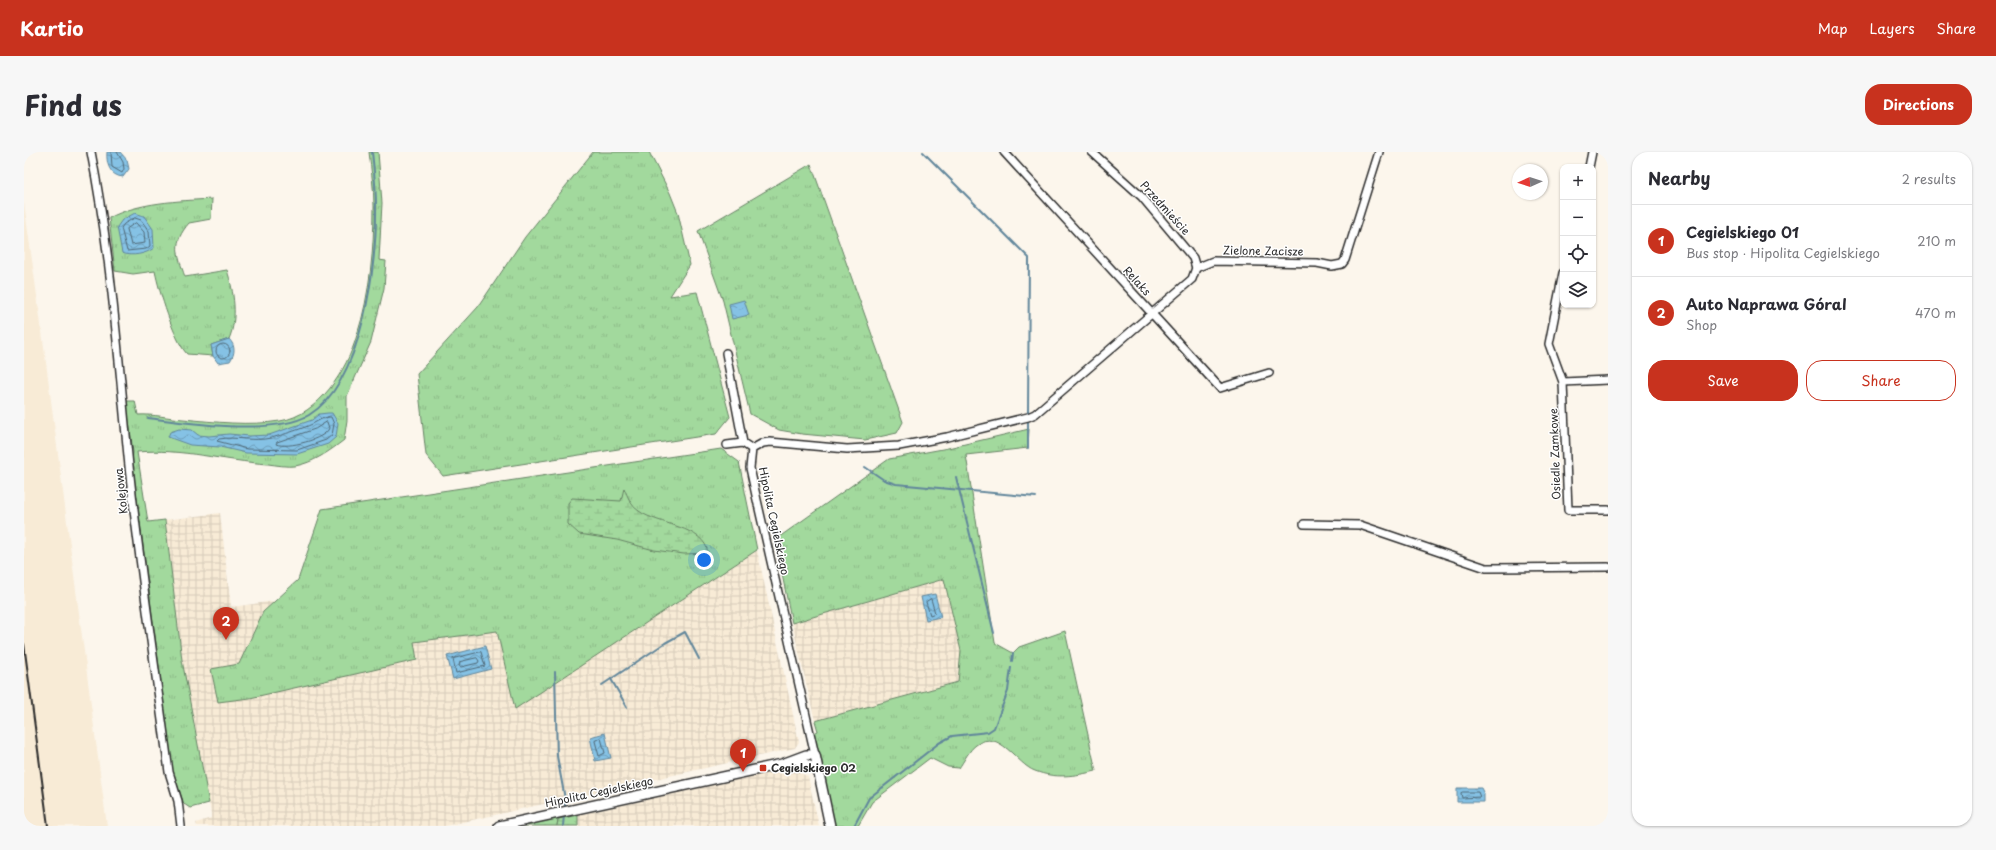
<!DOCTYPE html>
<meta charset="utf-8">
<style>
body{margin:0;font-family:"Playpen Sans",sans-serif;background:#f7f7f7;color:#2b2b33}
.controls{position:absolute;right:12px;top:12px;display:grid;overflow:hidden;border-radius:8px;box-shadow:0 1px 3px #0004}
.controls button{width:36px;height:36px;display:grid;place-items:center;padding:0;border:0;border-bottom:1px solid #e1e1e2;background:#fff;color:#2b2b33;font:20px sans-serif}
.compass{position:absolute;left:1488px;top:12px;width:36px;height:36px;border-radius:50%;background:#fff;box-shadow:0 1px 3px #0004;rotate:267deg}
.you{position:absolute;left:680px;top:408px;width:14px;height:14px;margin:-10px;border:3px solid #fff;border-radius:50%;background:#1a73e8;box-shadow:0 0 0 6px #1a73e833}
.badge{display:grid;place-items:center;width:26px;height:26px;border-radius:50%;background:#c8321e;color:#fff;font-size:13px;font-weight:700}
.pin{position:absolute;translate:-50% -33px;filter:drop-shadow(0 1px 2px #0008)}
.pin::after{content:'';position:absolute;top:21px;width:14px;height:12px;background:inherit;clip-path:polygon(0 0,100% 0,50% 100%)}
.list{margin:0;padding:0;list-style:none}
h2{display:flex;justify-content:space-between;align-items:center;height:52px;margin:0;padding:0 16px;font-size:17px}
h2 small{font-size:13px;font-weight:400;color:#7c7c81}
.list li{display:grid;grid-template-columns:26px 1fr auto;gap:12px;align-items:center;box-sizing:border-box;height:72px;padding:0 16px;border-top:1px solid #e1e1e2}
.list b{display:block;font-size:15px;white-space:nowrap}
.list p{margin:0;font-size:13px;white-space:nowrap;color:#7c7c81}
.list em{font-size:13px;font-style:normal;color:#7c7c81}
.actions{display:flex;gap:8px;padding:12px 16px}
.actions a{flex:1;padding:9px 0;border:1px solid #c8321e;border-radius:16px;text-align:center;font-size:14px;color:#c8321e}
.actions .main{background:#c8321e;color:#fff}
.icon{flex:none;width:22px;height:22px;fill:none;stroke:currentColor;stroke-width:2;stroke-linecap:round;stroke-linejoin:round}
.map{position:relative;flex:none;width:1584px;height:674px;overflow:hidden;border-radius:16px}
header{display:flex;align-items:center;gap:24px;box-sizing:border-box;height:56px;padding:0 20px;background:#c8321e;color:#fff}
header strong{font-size:19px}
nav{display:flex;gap:22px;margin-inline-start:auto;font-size:14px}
.intro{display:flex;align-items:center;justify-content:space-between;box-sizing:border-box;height:96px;padding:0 24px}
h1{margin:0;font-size:28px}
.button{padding:10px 18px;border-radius:16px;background:#c8321e;color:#fff;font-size:14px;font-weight:700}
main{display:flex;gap:24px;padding:0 24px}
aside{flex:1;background:#fff;border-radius:16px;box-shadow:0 1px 3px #0004}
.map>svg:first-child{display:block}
</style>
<header>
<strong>Kartio</strong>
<nav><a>Map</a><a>Layers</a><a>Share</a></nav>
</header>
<div class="intro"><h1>Find us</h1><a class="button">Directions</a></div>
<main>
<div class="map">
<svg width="1584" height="674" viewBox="0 0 1584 674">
<defs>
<pattern id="industrial-grid" width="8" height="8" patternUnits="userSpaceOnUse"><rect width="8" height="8" fill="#f8ebd6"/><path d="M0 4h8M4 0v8" fill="none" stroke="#d5cab8"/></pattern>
<pattern id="grass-tufts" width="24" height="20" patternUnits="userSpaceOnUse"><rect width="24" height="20" fill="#a2d99d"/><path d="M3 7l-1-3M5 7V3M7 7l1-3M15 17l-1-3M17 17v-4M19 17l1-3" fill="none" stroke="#8cba87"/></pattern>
<pattern id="wetland-marsh" width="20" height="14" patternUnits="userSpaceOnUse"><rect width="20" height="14" fill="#a2d99d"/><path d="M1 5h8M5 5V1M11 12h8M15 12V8" fill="none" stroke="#8cba87"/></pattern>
<pattern id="water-waves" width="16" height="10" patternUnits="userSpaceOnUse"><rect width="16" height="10" fill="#85c2e5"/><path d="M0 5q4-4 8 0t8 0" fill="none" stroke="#6d9eba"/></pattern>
</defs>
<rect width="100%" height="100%" fill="#fcf6ec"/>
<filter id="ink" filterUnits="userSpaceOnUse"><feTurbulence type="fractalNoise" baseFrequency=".025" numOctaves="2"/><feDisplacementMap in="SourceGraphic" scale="8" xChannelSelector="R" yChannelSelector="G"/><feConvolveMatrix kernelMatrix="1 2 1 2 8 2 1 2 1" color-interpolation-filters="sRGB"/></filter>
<g filter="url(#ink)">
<polygon fill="#f8ebd6" points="0,51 16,165 83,674 0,674"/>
<g fill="url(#industrial-grid)">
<polygon points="196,361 207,455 251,449 239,460 215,513 187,517 194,550 393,508 390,490 473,479 491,556 733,398 775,590 771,596 421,674 173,674 172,671 187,666 187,661 158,508 141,368"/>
<polygon points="920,427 937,499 934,530 791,569 768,471"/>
<polygon points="770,617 784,625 795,674 554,674 554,663 759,618"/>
</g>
<g fill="url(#grass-tufts)" stroke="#668264">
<path d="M345,0H354L358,51L355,108L362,109L360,136L347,190L323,244V268L320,288C306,299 289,311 271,314C263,315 252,313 244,312C200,309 157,296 113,300L124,370L141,368L158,508L185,651L166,656L160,652L149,621L108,310L109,300L102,249H111L114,263C130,262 144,266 159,267C191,270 225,274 256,269C295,263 323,218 333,183C346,143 350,96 350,54C350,36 347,18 345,0Z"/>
<polygon points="569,0 625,0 646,41 654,61 666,113 646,144 673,140 706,265 692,282 419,324 402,303 393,222 454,155 501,85"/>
<polygon points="787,12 879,270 873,281 841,288 778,282 755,278 726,262 699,149 674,79"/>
<path d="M188,47L187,67L165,71C148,91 153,101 161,125L203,118C210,140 214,166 205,187L187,193L189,204L163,202C150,188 135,139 131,119L109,122L91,119L85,66C115,50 154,49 188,47Z"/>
<path d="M1005,277L1004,296L942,303L971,491L989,501L995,495L1041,479L1072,619C1051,624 1031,627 1011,619C993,613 975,575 952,593C945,598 940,609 935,616L924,615L906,606L848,650L834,674H811L790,581L794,579L791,569L934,530L937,499L920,427L768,471L751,388L865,307L924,296Z"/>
<polygon points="697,297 715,310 733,398 491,557 473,479 390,490 393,508 226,546 194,550 187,517 215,512 239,460 274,428 298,357"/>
<polygon points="540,662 540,665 534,667 533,674 489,674"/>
</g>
<g fill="url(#wetland-marsh)" stroke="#668264">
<path d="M600,336C604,345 607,354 615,359C633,373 681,374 684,401L660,402L630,398L593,388L555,382L544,372V351L548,346L597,349Z"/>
<polygon points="554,663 554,674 533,674 534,667"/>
</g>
<g fill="url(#water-waves)" stroke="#61869b">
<path d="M83,0H96L103,8L105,17L99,25C86,24 82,12 83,0Z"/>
<path d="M111,61L120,64L129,77L130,96C122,102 108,105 98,101L93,75L98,68Z"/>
<polygon points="720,148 725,163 708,167 705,152"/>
<path d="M205,187C212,194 211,202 206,209L194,211L189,204L187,193Z"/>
<polygon points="304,261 308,261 314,271 312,285 304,292 273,302 222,301 196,295 166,293 144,285 146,280 155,277 168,278 174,283 185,284 205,282 225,284 245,283 288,268 295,262"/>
<polygon points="911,442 917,465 902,468 897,445"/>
<polygon points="461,494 467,517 429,527 423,504"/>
<polygon points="581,581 587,606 571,609 566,585"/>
<polygon points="1433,636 1457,636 1460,642 1460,650 1433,650"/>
</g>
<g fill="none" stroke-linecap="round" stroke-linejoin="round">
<g stroke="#4f6775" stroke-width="1">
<polyline points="87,0 88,15 98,21 100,17 99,10 93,0"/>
<polygon points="111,66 117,68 125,79 126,94 122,97 103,99 97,76 100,72"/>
<polygon points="112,71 120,80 121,91 107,93 103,77"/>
<circle cx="199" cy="199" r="7"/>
<path d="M304,265H307L310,272L308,283L302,288L273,298L223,297L193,289L195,287C212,284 229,290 247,286C255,284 284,275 290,271C296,268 298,266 304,265Z"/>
<path d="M303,270L305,276C302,287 263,297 252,292L253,290L291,277Z"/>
<polygon points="907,447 911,461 906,463 902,450"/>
<polygon points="457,500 461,514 432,521 429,507"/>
<polygon points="453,506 455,509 454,511 437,515 435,514 436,510"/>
<polygon points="577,586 581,601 575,604 571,589"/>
<polygon points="1439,640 1454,640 1456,645 1438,646 1437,641"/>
</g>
<g stroke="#61869b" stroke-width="2">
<polyline points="899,0 1005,106 1004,262"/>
<path d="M124,266C164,271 249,284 285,263C339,230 353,112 352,54C352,36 350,18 348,0"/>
<polyline points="1004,267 1004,296"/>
<polyline points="841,315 860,328 872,332 1012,345"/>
<polyline points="932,325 970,481"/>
<polyline points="988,509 989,501"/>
<polyline points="531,520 533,604 541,647 541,657"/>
<polyline points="587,527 603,555"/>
<polyline points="578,533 641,491 661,480 675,507"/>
<polyline points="539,674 540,663"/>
<polyline points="830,674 845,646 915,591 928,584 964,580 970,576 984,539 987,515"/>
</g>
<defs>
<g id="minor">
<path d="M67,0C88,107 95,216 106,324C117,423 132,522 145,620L154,649L157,674"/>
<polyline points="980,0 1196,236 1245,221"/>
<polyline points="1068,0 1118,45 1169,106 1172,116"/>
<polyline points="1565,15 1568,0"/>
<polyline points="1539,121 1525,192 1539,230 1584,228"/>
<polyline points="702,201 719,291 728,297"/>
<polyline points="1539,230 1544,358 1584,358"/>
<polyline points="703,293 719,291"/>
<polyline points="1280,372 1336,373 1462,416 1584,415"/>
<polyline points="791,603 733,348 726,316 728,297 739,291 746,290 823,297 875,294 923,285 1004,265 1011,262 1168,127 1172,116 1189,109 1293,111 1308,114 1318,112 1321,108 1355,0"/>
</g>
<g id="tertiary">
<polyline points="773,608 794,618"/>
<polyline points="475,674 758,612 782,603 791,603 806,674"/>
</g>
</defs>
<use href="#minor" stroke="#2b2b2b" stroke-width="10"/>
<use href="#tertiary" stroke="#2b2b2b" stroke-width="12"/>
<use href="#minor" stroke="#fff" stroke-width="7"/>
<use href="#tertiary" stroke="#fff" stroke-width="9"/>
<polyline stroke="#2b2b2b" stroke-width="2" points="0,492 24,674"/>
</g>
</g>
<rect fill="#c8321e" stroke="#fff" stroke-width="1.5" x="735" y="612" width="8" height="8" rx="2"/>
<g text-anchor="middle" stroke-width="3" stroke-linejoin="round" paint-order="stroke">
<g font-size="11" fill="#2b2b2b" stroke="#fff">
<text transform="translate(1141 56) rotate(48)" y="4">Przedmieście</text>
<text transform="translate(1239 99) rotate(1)" y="4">Zielone Zacisze</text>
<text transform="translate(1113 129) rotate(48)" y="4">Relaks</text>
<text transform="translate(1531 302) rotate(-92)" y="4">Osiedle Zamkowe</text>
<text transform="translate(97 339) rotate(-96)" y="4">Kolejowa</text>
<text transform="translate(750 369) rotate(78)" y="4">Hipolita Cegielskiego</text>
<text transform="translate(575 640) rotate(-12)" y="4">Hipolita Cegielskiego</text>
</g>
<g font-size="11" font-weight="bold" fill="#2b2b2b" stroke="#fff" text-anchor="start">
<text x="747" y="620">Cegielskiego 02</text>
</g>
</g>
</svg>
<div class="controls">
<button>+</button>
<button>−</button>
<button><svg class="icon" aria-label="locate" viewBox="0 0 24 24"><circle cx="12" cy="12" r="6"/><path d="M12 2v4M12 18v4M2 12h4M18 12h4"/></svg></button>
<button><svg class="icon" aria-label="layers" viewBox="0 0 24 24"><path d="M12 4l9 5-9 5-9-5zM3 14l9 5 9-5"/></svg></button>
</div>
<svg class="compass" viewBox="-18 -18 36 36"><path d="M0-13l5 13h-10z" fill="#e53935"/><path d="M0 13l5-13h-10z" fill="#7c7c81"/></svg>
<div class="you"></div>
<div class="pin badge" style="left:719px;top:620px">1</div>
<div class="pin badge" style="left:202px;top:488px">2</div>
</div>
<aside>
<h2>Nearby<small>2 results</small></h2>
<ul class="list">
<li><span class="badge">1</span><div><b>Cegielskiego 01</b><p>Bus stop · Hipolita Cegielskiego</p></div><em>210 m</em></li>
<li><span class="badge">2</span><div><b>Auto Naprawa Góral</b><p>Shop</p></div><em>470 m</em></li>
</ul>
<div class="actions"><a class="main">Save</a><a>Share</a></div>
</aside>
</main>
